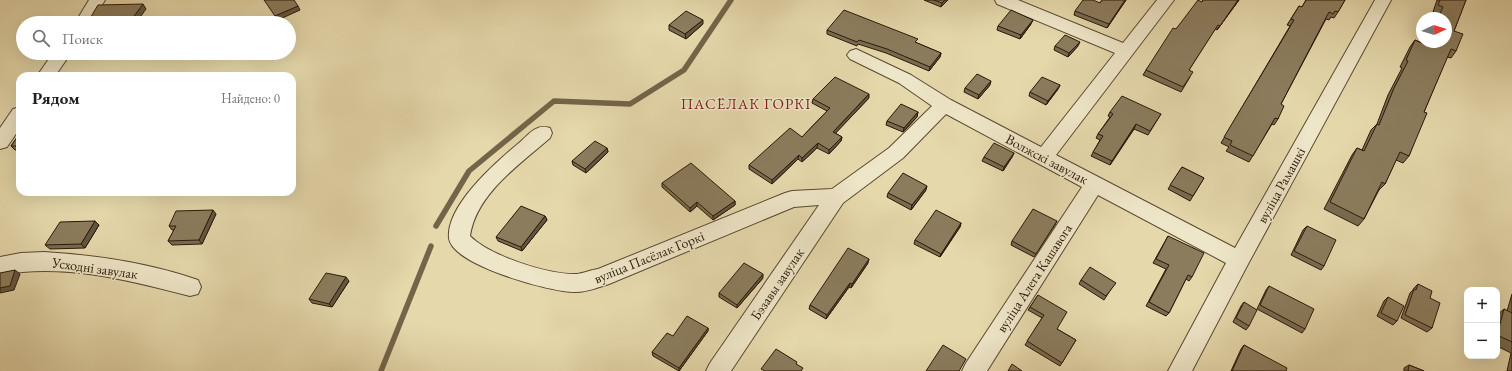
<!DOCTYPE html>
<html lang="ru">
<meta charset="utf-8">
<style>
body{margin:0;font-family:"EB Garamond",serif;background:#f2f2f2;color:#202124}
.controls{position:absolute;right:12px;bottom:12px;display:grid;overflow:hidden;border-radius:8px;box-shadow:0 4px 16px #0002}
.controls button{width:36px;height:36px;display:grid;place-items:center;padding:0;border:0;border-bottom:1px solid #e0e0e0;background:#fff;color:#202124;font:20px sans-serif}
.compass{position:absolute;left:1416px;top:12px;width:36px;height:36px;border-radius:50%;background:#fff;box-shadow:0 4px 16px #0002;rotate:86deg}
.list{margin:0;padding:0;list-style:none}
h2{display:flex;justify-content:space-between;align-items:center;height:52px;margin:0;padding:0 16px;font-size:17px}
h2 small{font-size:13px;font-weight:400;color:#757577}
.icon{flex:none;width:22px;height:22px;fill:none;stroke:currentColor;stroke-width:2;stroke-linecap:round;stroke-linejoin:round}
.map{position:relative;flex:none;width:1512px;height:371px;overflow:hidden}
.search{position:absolute;background:#fff;box-shadow:0 4px 16px #0002;left:16px;top:16px;width:280px;height:44px;display:flex;align-items:center;gap:10px;box-sizing:border-box;padding:0 14px;border-radius:22px;color:#757577;font-size:15px}
.panel{position:absolute;background:#fff;box-shadow:0 4px 16px #0002;left:16px;top:72px;width:280px;height:124px;border-radius:12px}
.map>svg:first-child{display:block}
</style>
<div class="map">
<svg width="1512" height="371" viewBox="0 0 1512 371">
<rect width="100%" height="100%" fill="#e5d8ab"/>
<filter id="stains"><feTurbulence type="fractalNoise" baseFrequency=".005" numOctaves="4"/><feColorMatrix values="0 0 0 0 .2 0 0 0 0 .09 0 0 0 0 .02 0 0 0 .5 -.17"/></filter>
<radialGradient id="worn" r=".72"><stop offset=".6" stop-color="#630" stop-opacity="0"/><stop offset="1" stop-color="#630" stop-opacity=".3"/></radialGradient>
<g fill="none" stroke-linecap="round" stroke-linejoin="round">
<g stroke="#746449" stroke-width="5.5">
<polyline points="436,226 469,171 554,101 630,104 684,70 731,0"/>
<polyline points="381,371 431,246"/>
</g>
<defs>
<g id="street">
<polygon points="89,0 105,0 91,23 75,23"/>
<path d="M995,0H1018L1123,43L1157,0H1174L1056,155L1235,248L1375,0H1391L1247,266L1192,371H1168L1226,263L1098,195L987,371H962L966,363L1082,187L946,114L903,158L843,203L731,371H706L710,363L819,205L794,207L609,284C599,287 587,292 576,292C553,293 451,265 449,238C446,206 496,162 519,143C525,138 531,130 538,128C543,126 545,127 550,128L552,133L550,138C520,164 476,194 470,236C490,256 548,275 577,274C584,273 591,270 598,269L785,193L792,191L832,189L889,148L932,106L899,83L850,59L847,55L850,51L856,49L911,75L951,100L1041,147L1115,53L997,4Z"/>
<polygon points="53,53 71,53 55,76 37,76"/>
<polygon points="20,107 20,128 7,147 0,149 0,128 13,109"/>
<path d="M44,252C96,255 149,263 198,280L201,287L198,294L190,296C128,280 64,263 0,275V257L21,253Z"/>
</g>
</defs>
<use href="#street" stroke="#594832" stroke-width="2"/>
<use href="#street" fill="#eee6c8" fill-rule="evenodd"/>
</g>
<g fill="#786b50" stroke="#2a1809">
<polygon points="924,0 948,0 941,7"/>
<polygon points="1102,0 1126,0 1107,28 1074,15 1075,11 1100,3"/>
<polygon points="1203,0 1239,0 1217,30 1215,29 1189,70 1190,77 1181,92 1143,75 1146,70 1176,29"/>
<polygon points="1306,0 1345,0 1338,12 1334,18 1331,17 1329,20 1326,19 1281,104 1278,119 1274,125 1272,124 1249,162 1226,151 1229,147 1221,143 1277,48 1290,26 1287,25 1299,6 1302,7"/>
<polygon points="1437,0 1466,0 1454,31 1456,51 1451,58 1447,57 1424,112 1409,156 1403,163 1396,160 1385,184 1379,190 1364,219 1358,226 1324,209 1352,155 1357,148 1362,150 1371,130 1377,124 1388,95 1402,68 1400,67 1410,47 1415,40 1424,44 1425,42 1446,42 1446,18 1436,18 1438,14 1433,12"/>
<polygon points="703,24 686,39 669,30 669,25"/>
<polygon points="1031,24 1020,39 997,30 998,26"/>
<polygon points="827,30 917,43 941,53 940,57 929,71 886,53 858,44 857,46 827,34"/>
<polygon points="1055,46 1078,46 1068,57 1054,50"/>
<polygon points="191,53 218,53 217,56 194,57"/>
<polygon points="990,85 978,99 964,92 965,88"/>
<polygon points="1060,85 1058,89 1046,105 1029,96 1030,92"/>
<polygon points="869,98 835,133 842,137 841,141 829,154 817,148 802,162 798,159 772,184 749,169 749,165 802,137 827,111 812,103 813,99"/>
<polygon points="918,112 917,117 903,132 886,125 887,121"/>
<polygon points="1110,112 1161,114 1148,135 1134,129 1110,165 1091,156 1100,140 1096,138 1098,134 1110,117 1108,116"/>
<polygon points="20,133 20,150 15,150 11,146"/>
<polygon points="607,148 608,152 586,173 573,165 572,161"/>
<polygon points="1014,153 1012,157 1003,171 982,161 984,157"/>
<polygon points="1182,167 1204,178 1190,201 1168,189"/>
<polygon points="662,183 735,201 735,205 713,220 697,206 690,212 662,187"/>
<polygon points="926,190 911,210 887,197 888,193"/>
<polygon points="216,214 202,244 172,245 168,241 174,230 172,230 169,226"/>
<polygon points="545,216 547,220 522,251 498,241 496,237"/>
<polygon points="95,221 99,225 85,248 50,249 45,245"/>
<polygon points="1057,221 1055,225 1034,257 1011,245 1012,241"/>
<polygon points="961,223 960,227 940,257 914,244 915,240"/>
<polygon points="1307,226 1324,266 1321,270 1291,255 1303,230"/>
<polygon points="1168,236 1192,277 1189,281 1186,279 1169,313 1166,316 1146,306 1166,269 1153,263"/>
<polygon points="868,263 851,288 849,287 826,319 809,309 810,305"/>
<polygon points="763,278 737,308 719,297 719,293"/>
<polygon points="1081,280 1113,286 1104,300 1079,284"/>
<polygon points="349,281 332,307 312,303 309,299"/>
<polygon points="1418,284 1430,298 1432,328 1427,332 1401,318 1410,293 1413,290 1414,288"/>
<polygon points="1269,286 1305,329 1302,333 1257,309 1266,290"/>
<polygon points="1512,294 1512,371 1507,371 1511,353 1497,346 1497,315 1504,309 1507,311"/>
<polygon points="1038,295 1057,329 1076,340 1060,366 1025,345 1042,318 1028,310"/>
<polygon points="1388,297 1397,321 1393,325 1377,316 1384,301"/>
<polygon points="1244,302 1249,326 1246,330 1233,322 1241,306"/>
<polygon points="708,328 708,331 679,371 653,356 652,352 673,336"/>
<polygon points="1244,345 1286,371 1231,371 1241,349"/>
<polygon points="1409,365 1424,371 1404,371 1404,368"/>
</g>
<g fill="#615741" stroke="#2a1809">
<polygon points="945,0 948,0 941,7 942,3"/>
<polygon points="1125,0 1126,0 1107,28 1109,24"/>
<polygon points="1238,0 1239,0 1217,30 1220,26"/>
<polygon points="143,4 146,9 136,23 129,23"/>
<polygon points="298,6 300,10 278,20 275,16"/>
<polygon points="703,20 703,24 686,39 685,34"/>
<polygon points="1033,20 1031,24 1020,39 1021,35"/>
<polygon points="1080,42 1078,46 1068,57 1069,53"/>
<polygon points="214,53 218,53 217,56"/>
<polygon points="941,53 940,57 929,71 930,67"/>
<polygon points="991,81 990,85 978,99 979,95"/>
<polygon points="1060,85 1058,89 1046,105 1048,101"/>
<polygon points="869,94 869,98 833,136 833,132"/>
<polygon points="918,112 917,117 903,132 904,128"/>
<polygon points="1136,124 1134,129 1110,165 1112,161"/>
<polygon points="842,137 841,141 829,154 829,150"/>
<polygon points="818,143 817,148 802,162 802,158"/>
<polygon points="607,148 608,152 586,173 585,169"/>
<polygon points="1014,153 1012,157 1003,171 1004,167"/>
<polygon points="799,155 798,159 772,184 772,180"/>
<polygon points="927,186 926,190 911,210 912,205"/>
<polygon points="735,201 735,205 713,220 713,216"/>
<polygon points="697,202 697,206 690,212 690,208"/>
<polygon points="213,210 216,214 202,244 199,240"/>
<polygon points="545,216 547,220 522,251 521,247"/>
<polygon points="95,221 99,225 85,248 81,244"/>
<polygon points="961,223 960,227 940,257 941,254"/>
<polygon points="869,259 868,263 851,288 852,284"/>
<polygon points="15,270 20,274 14,290 0,293 0,288"/>
<polygon points="763,274 763,278 737,308 737,305"/>
<polygon points="346,277 349,281 332,307 329,304"/>
<polygon points="850,283 849,287 826,319 827,315"/>
<polygon points="708,328 708,331 679,371 679,368"/>
</g>
<g fill="#8b7c5d" stroke="#2a1809">
<polygon points="264,0 294,0 298,6 275,16"/>
<polygon points="934,0 945,0 942,3"/>
<polygon points="1083,0 1093,0 1100,3 1102,0 1125,0 1109,24 1075,11"/>
<polygon points="1198,0 1202,2 1203,0 1238,0 1220,26 1218,25 1189,70 1193,72 1183,87 1146,70 1173,28 1176,29"/>
<polygon points="1306,0 1345,0 1338,12 1335,11 1333,14 1329,12 1281,104 1284,106 1278,119 1275,118 1253,156 1230,145 1232,141 1224,137 1281,42 1294,20 1291,19 1299,6 1302,7"/>
<polygon points="1440,0 1466,0 1454,31 1463,34 1456,51 1451,49 1424,112 1427,113 1409,156 1400,152 1385,184 1382,182 1364,219 1330,202 1357,148 1364,151 1377,124 1379,125 1394,88 1408,61 1406,60 1415,40 1426,45 1427,42 1446,42 1446,18 1438,18 1443,7 1438,5"/>
<polygon points="143,4 129,23 84,23 86,20 89,20 98,5"/>
<polygon points="844,10 918,39 915,42 941,53 930,67 887,49 859,40 857,42 827,30"/>
<polygon points="1011,10 1033,20 1021,35 998,26"/>
<polygon points="686,11 703,20 685,34 669,25"/>
<polygon points="1065,35 1080,42 1069,53 1055,46"/>
<polygon points="977,74 991,81 979,95 965,88"/>
<polygon points="835,77 869,94 833,132 842,137 829,150 818,143 802,158 799,155 772,180 749,165 790,128 802,137 830,108 813,99"/>
<polygon points="1042,77 1060,85 1048,101 1030,92"/>
<polygon points="1122,96 1161,114 1150,131 1136,124 1112,161 1093,152 1103,136 1098,134 1113,114 1110,112"/>
<polygon points="901,104 918,112 904,128 887,121"/>
<polygon points="20,133 20,146 11,146"/>
<polygon points="595,141 607,148 585,169 572,161"/>
<polygon points="994,143 1014,153 1004,167 984,157"/>
<polygon points="691,163 735,201 713,216 697,202 690,208 662,183"/>
<polygon points="1182,167 1204,178 1193,196 1170,185"/>
<polygon points="903,173 927,186 912,205 888,193"/>
<polygon points="521,206 545,216 521,247 496,237"/>
<polygon points="1033,209 1057,221 1036,254 1012,241"/>
<polygon points="213,210 199,240 168,241 176,226 169,226 176,211"/>
<polygon points="936,210 961,223 941,254 915,240"/>
<polygon points="95,221 81,244 45,245 60,222"/>
<polygon points="1307,226 1336,240 1324,266 1294,251"/>
<polygon points="1168,236 1204,253 1192,277 1188,275 1169,313 1149,302 1169,265 1156,259"/>
<polygon points="848,248 869,259 852,284 850,283 827,315 810,305"/>
<polygon points="744,263 763,274 737,305 719,293"/>
<polygon points="1090,267 1116,283 1106,296 1081,280"/>
<polygon points="15,270 10,286 0,288 0,273"/>
<polygon points="326,273 346,277 329,304 309,299"/>
<polygon points="1418,284 1432,291 1430,298 1440,303 1432,328 1405,315 1414,289 1416,290"/>
<polygon points="1269,286 1314,309 1305,329 1260,305"/>
<polygon points="1038,295 1067,312 1057,329 1076,340 1062,363 1027,341 1044,315 1030,307"/>
<polygon points="1388,297 1404,306 1397,321 1381,313"/>
<polygon points="1244,302 1257,310 1249,326 1236,318"/>
<polygon points="1504,309 1512,313 1512,342 1497,335"/>
<polygon points="687,316 708,328 679,368 652,352 667,333 673,336"/>
<polygon points="943,345 966,359 959,371 926,371"/>
<polygon points="1244,345 1287,368 1286,371 1232,371"/>
<polygon points="776,349 797,362 796,364 803,368 801,371 765,371 761,369"/>
<polygon points="1012,364 1022,371 1008,371"/>
<polygon points="1409,365 1424,371 1408,371"/>
</g>
<g text-anchor="middle" stroke-width="3" stroke-linejoin="round" paint-order="stroke">
<g font-size="14" fill="#2a1809" stroke="#eee6c8">
<text transform="translate(1047 159) rotate(28)" y="5">Волжскі завулак</text>
<text transform="translate(1281 185) rotate(-61)" y="5">вуліца Рамашкі</text>
<text transform="translate(649 257) rotate(-22)" y="5">вуліца Пасёлак Горкі</text>
<text transform="translate(95 268) rotate(8)" y="5">Усходні завулак</text>
<text transform="translate(1034 278) rotate(-57)" y="5">вуліца Алега Кашавога</text>
<text transform="translate(777 284) rotate(-56)" y="5">Бэзавы завулак</text>
</g>
<g font-size="15" letter-spacing="1" fill="#7a1f14" stroke="#eee6c8">
<text x="746" y="109">ПАСЁЛАК ГОРКІ</text>
</g>
</g>
<rect width="100%" height="100%" filter="url(#stains)"/>
<rect width="100%" height="100%" fill="url(#worn)"/>
</svg>
<div class="controls">
<button>+</button>
<button>−</button>
</div>
<svg class="compass" viewBox="-18 -18 36 36"><path d="M0-13l5 13h-10z" fill="#e53935"/><path d="M0 13l5-13h-10z" fill="#757577"/></svg>
<div class="search"><svg class="icon" aria-label="search" viewBox="0 0 24 24"><circle cx="10" cy="10" r="6"/><path d="M15 15l6 6"/></svg>Поиск</div>
<section class="panel">
<h2>Рядом<small>Найдено: 0</small></h2>
<ul class="list">
</ul>
</section>
</div>
